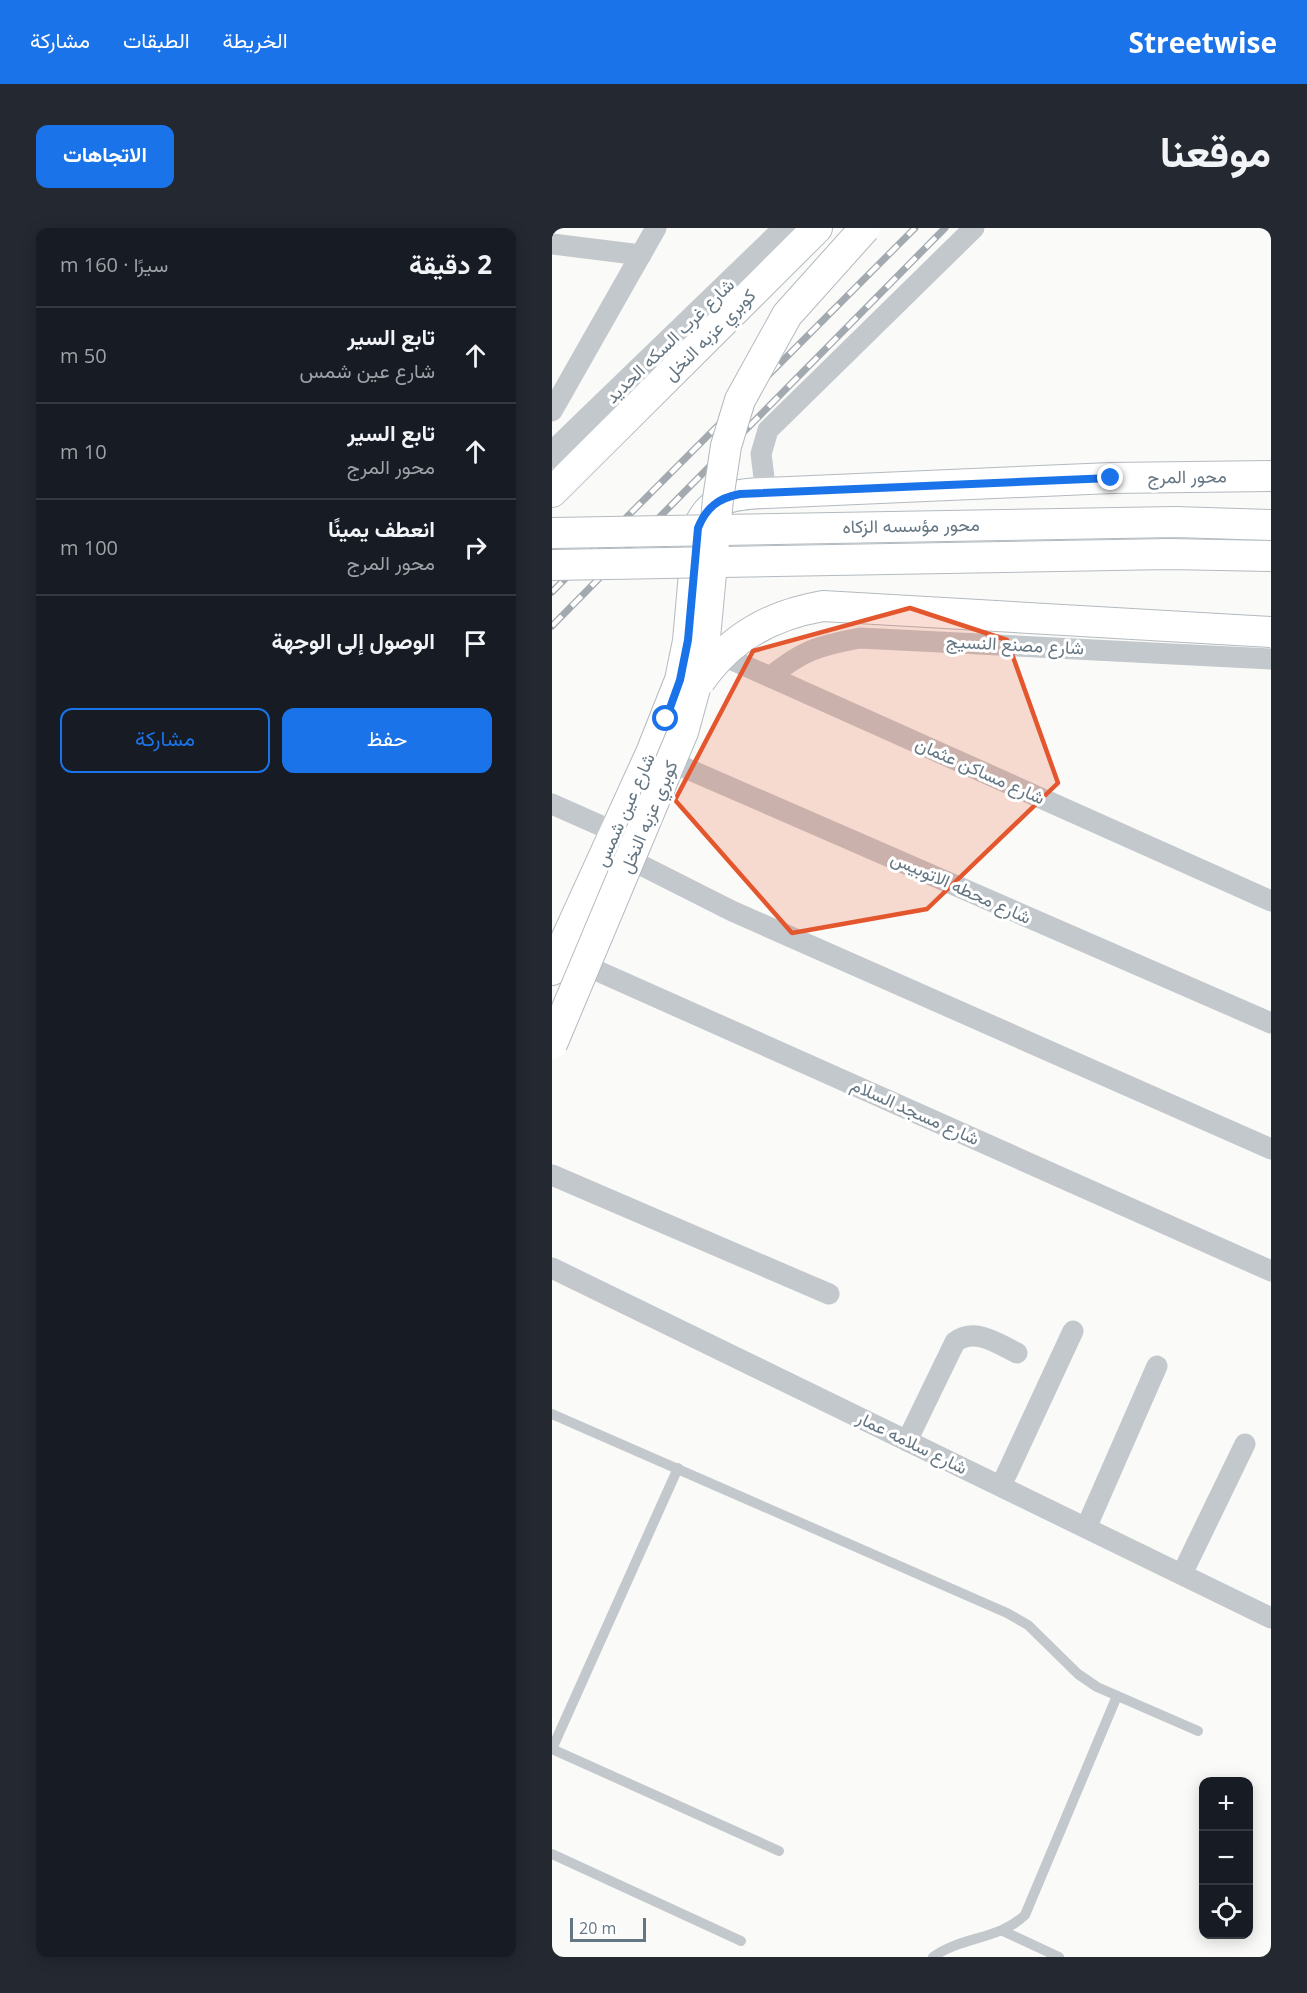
<!DOCTYPE html>
<html lang="ar">
<meta charset="utf-8">
<style>
body{margin:0;font-family:"Open Sans",Vazirmatn,sans-serif;background:#242831;color:#f1f3f6;direction:rtl}
.controls{position:absolute;right:18px;bottom:18px;display:grid;overflow:hidden;border-radius:12px;box-shadow:0 3px 15px #0003}
.controls button{width:54px;height:54px;display:grid;place-items:center;padding:0;border:0;border-bottom:2px solid #363941;background:#171b24;color:#f1f3f6;font:30px sans-serif}
.scale{position:absolute;left:18px;bottom:15px;width:76px;box-sizing:border-box;padding-left:6px;border:3px solid #657683;border-top:0;font-size:16px;line-height:21px;white-space:nowrap;color:#657683;-webkit-text-stroke:4px #fff;paint-order:stroke}
.stop{position:absolute;width:18px;height:18px;margin:-14px;border:4px solid #1a73e8;border-radius:50%;background:#fff}
.stop.end{background:#1a73e8;border-color:#fff;box-shadow:0 2px 6px #0008}
.list{margin:0;padding:0;list-style:none}
h2{display:flex;justify-content:space-between;align-items:center;height:78px;margin:0;padding:0 24px;font-size:26px}
h2 small{font-size:20px;font-weight:400;color:#9ea1a6}
.list li{display:grid;grid-template-columns:39px 1fr auto;gap:18px;align-items:center;box-sizing:border-box;height:96px;padding:0 24px;border-top:2px solid #363941}
.list b{display:block;font-size:22px;white-space:nowrap}
.list p{margin:0;font-size:20px;white-space:nowrap;color:#9ea1a6}
.list em{font-size:20px;font-style:normal;color:#9ea1a6}
.actions{display:flex;gap:12px;padding:18px 24px}
.actions a{flex:1;padding:14px 0;border:2px solid #1a73e8;border-radius:12px;text-align:center;font-size:21px;color:#1a73e8}
.actions .main{background:#1a73e8;color:#fff}
.icon{flex:none;width:33px;height:33px;fill:none;stroke:currentColor;stroke-width:2;stroke-linecap:round;stroke-linejoin:round}
.map{position:relative;flex:none;width:719px;height:1729px;overflow:hidden;direction:ltr;border-radius:12px}
header{display:flex;align-items:center;gap:36px;box-sizing:border-box;height:84px;padding:0 30px;background:#1a73e8;color:#fff}
header strong{font-size:28px}
nav{display:flex;gap:33px;margin-inline-start:auto;font-size:21px}
.intro{display:flex;align-items:center;justify-content:space-between;box-sizing:border-box;height:144px;padding:0 36px}
h1{margin:0;font-size:42px}
.button{padding:15px 27px;border-radius:12px;background:#1a73e8;color:#fff;font-size:21px;font-weight:700}
main{display:flex;gap:36px;padding:0 36px}
aside{flex:1;background:#171b24;border-radius:12px;box-shadow:0 3px 15px #0003}
.map>svg:first-child{display:block}
</style>
<header>
<strong>Streetwise</strong>
<nav><a>الخريطة</a><a>الطبقات</a><a>مشاركة</a></nav>
</header>
<div class="intro"><h1>موقعنا</h1><a class="button">الاتجاهات</a></div>
<main>
<div class="map">
<svg width="719" height="1729" viewBox="0 0 719 1729">
<rect width="100%" height="100%" fill="#fafaf8"/>
<g fill="none" stroke-linecap="round" stroke-linejoin="round">
<defs>
<g id="secondary">
<polyline points="0,264 265,0"/>
<path d="M0,742L99,525L128,452L136,413L146,300C159,268 183,266 214,265L559,250L719,248"/>
</g>
</defs>
<use href="#secondary" stroke="#b3babf" stroke-width="32"/>
<g stroke="#c3c8cc" stroke-width="10">
<polyline points="0,1186 455,1385 476,1397 526,1446 545,1459 646,1503"/>
<polyline points="0,1521 126,1240"/>
<polyline points="0,1521 227,1623"/>
<polyline points="0,1626 189,1713"/>
<polyline points="451,1703 507,1729"/>
<path d="M381,1729C410,1708 447,1712 473,1687L565,1468"/>
</g>
<g stroke="#c3c8cc" stroke-width="21">
<polyline points="0,16 89,27"/>
<polyline points="0,183 104,0"/>
<polyline points="214,265 209,226 216,202 422,0"/>
<polyline points="158,422 719,673"/>
<path d="M218,449C251,422 266,418 308,410L719,431"/>
<polyline points="106,528 719,795"/>
<polyline points="0,576 63,604"/>
<polyline points="79,632 180,683 719,921"/>
<polyline points="21,732 719,1043"/>
<polyline points="0,947 277,1066"/>
<polyline points="0,1040 719,1390"/>
<path d="M355,1213L403,1114C423,1099 445,1115 465,1125"/>
<polyline points="449,1258 521,1103"/>
<polyline points="534,1300 605,1138"/>
<polyline points="630,1346 693,1216"/>
</g>
<polyline stroke="#c3c8cc" stroke-width="26" points="0,227 235,0"/>
<use href="#secondary" stroke="#fff" stroke-width="30"/>
<defs>
<g id="rail">
<polyline points="0,364 363,0"/>
<polyline points="0,398 393,0"/>
</g>
</defs>
<use href="#rail" stroke="#a2aab0" stroke-width="7"/>
<use href="#rail" stroke="#fff" stroke-width="4.5" stroke-dasharray="14" stroke-linecap="butt"/>
<defs>
<g id="secondary-bridge">
<polyline points="0,305 623,294 719,297"/>
<polyline points="0,337 617,326 719,328"/>
<path d="M148,453C179,409 219,387 271,378L719,404"/>
<polyline points="0,816 131,504 151,431 166,271 174,218 188,172 235,87 313,0"/>
</g>
</defs>
<use href="#secondary-bridge" stroke="#b3babf" stroke-width="32" stroke-linecap="butt"/>
<use href="#secondary-bridge" stroke="#fff" stroke-width="30"/>
</g>
<g fill="none" stroke-linecap="round" stroke-linejoin="round">
<path stroke="#1a73e8" stroke-width="8" d="M114,491L128,452L136,412L146,300C154,280 166,270 188,266L559,250"/>
</g>
<path fill="#e4572e" fill-opacity="0.2" stroke="#e4572e" stroke-width="4.5" stroke-linejoin="round" d="M358,380L455,412L506,555L375,681L240,705L123,572L201,423Z"/>
<g text-anchor="middle" stroke-width="6" stroke-linejoin="round" paint-order="stroke">
<g font-size="18" fill="#657683" stroke="#fff">
<text transform="translate(158 107) rotate(-45)" y="6">كوبري عزبه النخل</text>
<text transform="translate(118 113) rotate(-44)" y="6">شارع غرب السكه الحديد</text>
<text transform="translate(635 249) rotate(-1)" y="6">محور المرج</text>
<text transform="translate(359 298) rotate(-1)" y="6">محور مؤسسه الزكاه</text>
<text transform="translate(463 417) rotate(3)" y="6">شارع مصنع النسيج</text>
<text transform="translate(428 543) rotate(24)" y="6">شارع مساكن عثمان</text>
<text transform="translate(73 582) rotate(-66)" y="6">شارع عين شمس</text>
<text transform="translate(97 589) rotate(-67)" y="6">كوبري عزبه النخل</text>
<text transform="translate(409 660) rotate(24)" y="6">شارع محطه الاتوبيس</text>
<text transform="translate(363 884) rotate(24)" y="6">شارع مسجد السلام</text>
<text transform="translate(360 1215) rotate(26)" y="6">شارع سلامه عمار</text>
</g>
</g>
</svg>
<div class="controls">
<button>+</button>
<button>−</button>
<button><svg class="icon" aria-label="locate" viewBox="0 0 24 24"><circle cx="12" cy="12" r="6"/><path d="M12 2v4M12 18v4M2 12h4M18 12h4"/></svg></button>
</div>
<div class="scale">20 m</div>
<div class="stop" style="left:114px;top:491px"></div>
<div class="stop end" style="left:559px;top:250px"></div>
</div>
<aside>
<h2>2 دقيقة<small>سيرًا · 160 m</small></h2>
<ul class="list">
<li><svg class="icon" aria-label="ahead" viewBox="0 0 24 24"><path d="M12 20V5M6 11l6-6 6 6"/></svg><div><b>تابع السير</b><p>شارع عين شمس</p></div><em>50 m</em></li>
<li><svg class="icon" aria-label="ahead" viewBox="0 0 24 24"><path d="M12 20V5M6 11l6-6 6 6"/></svg><div><b>تابع السير</b><p>محور المرج</p></div><em>10 m</em></li>
<li><svg class="icon" aria-label="right" viewBox="0 0 24 24"><path d="M7 20v-9h11M14 6l5 5-5 5"/></svg><div><b>انعطف يمينًا</b><p>محور المرج</p></div><em>100 m</em></li>
<li><svg class="icon" aria-label="arrive" viewBox="0 0 24 24"><path d="M6 21V4h12l-3 4 3 4H6"/></svg><div><b>الوصول إلى الوجهة</b></div></li>
</ul>
<div class="actions"><a class="main">حفظ</a><a>مشاركة</a></div>
</aside>
</main>
